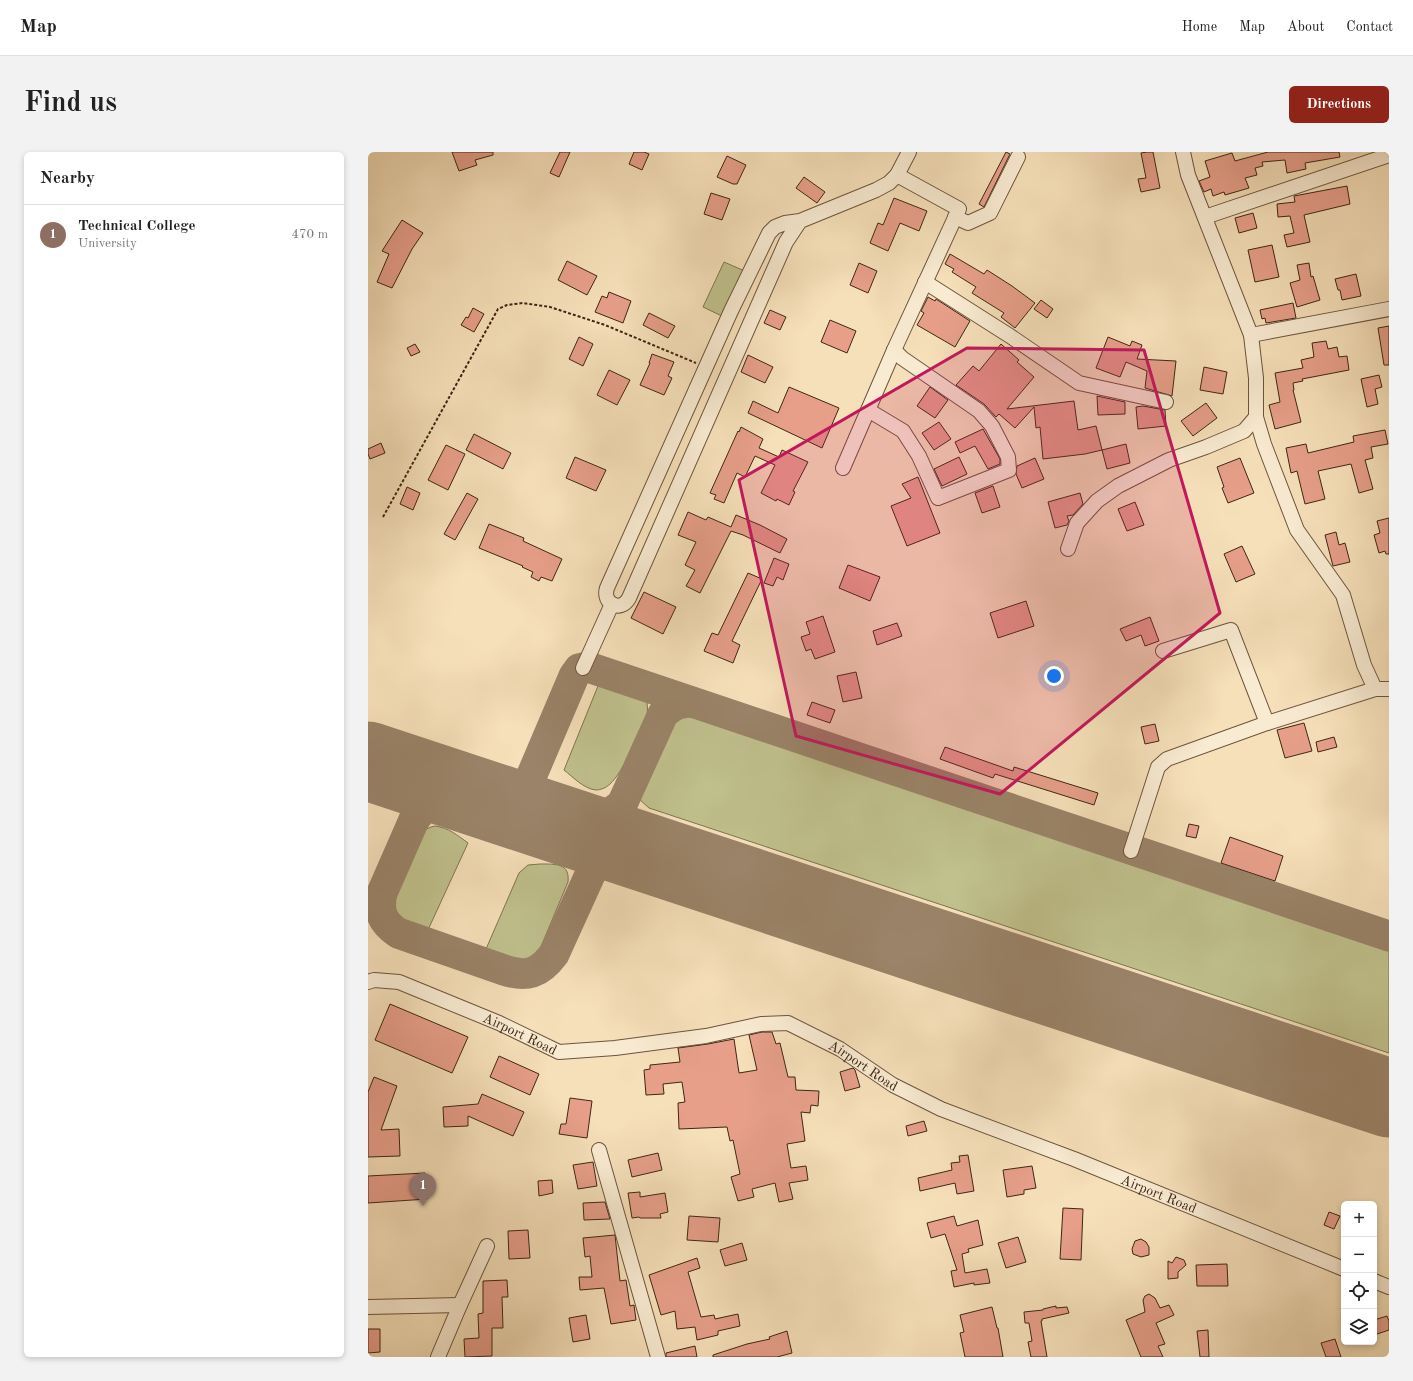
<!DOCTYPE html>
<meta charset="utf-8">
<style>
body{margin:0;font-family:"Old Standard TT",serif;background:#f2f2f2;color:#222}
.controls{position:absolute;right:12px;bottom:12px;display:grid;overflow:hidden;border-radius:6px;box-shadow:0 2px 6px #0003}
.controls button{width:36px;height:36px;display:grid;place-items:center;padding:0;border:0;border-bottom:1px solid #e0e0e0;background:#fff;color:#222;font:20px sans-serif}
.you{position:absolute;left:686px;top:524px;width:14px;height:14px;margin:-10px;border:3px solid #fff;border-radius:50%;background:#1a73e8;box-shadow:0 0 0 6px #1a73e833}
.badge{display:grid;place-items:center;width:26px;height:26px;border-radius:50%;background:#8f2418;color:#fff;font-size:13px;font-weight:700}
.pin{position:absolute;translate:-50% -33px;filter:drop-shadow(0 1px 2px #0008)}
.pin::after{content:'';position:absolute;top:21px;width:14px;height:12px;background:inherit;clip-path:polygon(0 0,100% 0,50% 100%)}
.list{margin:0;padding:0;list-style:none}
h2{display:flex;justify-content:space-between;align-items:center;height:52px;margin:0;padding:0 16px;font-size:17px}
h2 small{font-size:13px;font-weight:400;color:#767676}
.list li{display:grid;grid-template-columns:26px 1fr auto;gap:12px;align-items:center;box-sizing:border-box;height:60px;padding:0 16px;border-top:1px solid #e0e0e0}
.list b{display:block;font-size:15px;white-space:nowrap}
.list p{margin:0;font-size:13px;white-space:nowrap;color:#767676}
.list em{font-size:13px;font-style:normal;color:#767676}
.icon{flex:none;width:22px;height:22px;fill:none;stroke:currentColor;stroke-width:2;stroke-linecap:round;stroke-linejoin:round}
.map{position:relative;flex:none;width:1021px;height:1205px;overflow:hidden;border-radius:6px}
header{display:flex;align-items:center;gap:24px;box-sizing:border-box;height:56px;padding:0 20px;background:#fff;border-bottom:1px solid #e0e0e0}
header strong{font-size:19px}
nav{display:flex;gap:22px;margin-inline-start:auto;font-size:14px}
.intro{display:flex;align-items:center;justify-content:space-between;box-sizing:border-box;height:96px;padding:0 24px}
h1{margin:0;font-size:28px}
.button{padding:10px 18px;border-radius:6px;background:#8f2418;color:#fff;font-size:14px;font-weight:700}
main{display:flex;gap:24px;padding:0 24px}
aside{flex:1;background:#fff;border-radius:6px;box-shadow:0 2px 6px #0003}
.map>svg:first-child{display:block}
</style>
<header>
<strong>Map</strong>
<nav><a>Home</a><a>Map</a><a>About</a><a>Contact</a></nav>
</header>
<div class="intro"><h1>Find us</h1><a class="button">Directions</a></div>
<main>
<aside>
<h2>Nearby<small></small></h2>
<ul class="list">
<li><span class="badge" style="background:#8d6e63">1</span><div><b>Technical College</b><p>University</p></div><em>470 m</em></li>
</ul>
</aside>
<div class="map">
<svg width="1021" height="1205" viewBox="0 0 1021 1205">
<rect width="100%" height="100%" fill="#f6e0ba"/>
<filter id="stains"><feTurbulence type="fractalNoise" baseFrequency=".005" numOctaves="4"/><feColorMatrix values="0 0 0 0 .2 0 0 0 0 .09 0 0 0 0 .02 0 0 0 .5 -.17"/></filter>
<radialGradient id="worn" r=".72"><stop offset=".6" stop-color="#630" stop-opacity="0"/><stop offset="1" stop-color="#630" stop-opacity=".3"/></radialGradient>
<g fill="#c0c18d" stroke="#7f7451">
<polygon points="356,110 379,120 358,166 335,155"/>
<path d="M232,529C245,532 275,536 279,551C280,556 279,562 279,567C270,585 255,620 242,632C238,636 232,638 228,638C216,637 205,625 196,618Z"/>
<polygon points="317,559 324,560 1021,791 1021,901 281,656 271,647 270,636 305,563 311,560"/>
<path d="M67,674C81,676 89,683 100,691L59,780C36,771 18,769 23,740L48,686C54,679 58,676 67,674Z"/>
<path d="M172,712C188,712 202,711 200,730L172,797L164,807L147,809L118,797L151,721L160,713Z"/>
</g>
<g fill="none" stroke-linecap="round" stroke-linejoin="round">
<g stroke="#9a8368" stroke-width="31">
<path d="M63,629L14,741C10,760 14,770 30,781L136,818C159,826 172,821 186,802L295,562C304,554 311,550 323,550"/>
<polyline points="149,658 206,524 211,517 220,515 1021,784"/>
<path d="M46,668C49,664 53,659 56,656C71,644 93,645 111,645"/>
<path d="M223,719C222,700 217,691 205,676C224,671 239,665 253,653"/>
<path d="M223,719C241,706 253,701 275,699"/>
</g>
<polyline stroke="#9a8368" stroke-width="79" points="0,609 1021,946"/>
</g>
<g fill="#e79f8a" stroke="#3e2615">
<polygon points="84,0 125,0 125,3 107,8 109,13 91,19"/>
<polygon points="192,0 202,0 191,25 182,21"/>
<polygon points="266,0 276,0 281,2 274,18 261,12"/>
<polygon points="638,0 642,2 616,55 611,52"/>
<polygon points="779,0 785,0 792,36 773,40 770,27 778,26 773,1"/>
<polygon points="900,0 971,0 972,5 937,11 938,17 919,21 917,8 894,10 895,14 887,16 889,23 877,26 881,36 857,43 856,40 845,44 843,37 836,40 831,29 842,25 837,9 864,1 867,9"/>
<polygon points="359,4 378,13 369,32 365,32 349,25"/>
<polygon points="436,25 457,40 449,51 428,36"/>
<polygon points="979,34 982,52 936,63 942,90 919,95 916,83 926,81 922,64 910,65 909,52 927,50 926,44"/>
<polygon points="343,41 362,47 354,68 336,62"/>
<polygon points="526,46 559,59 551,79 532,71 520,99 502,91 510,71 515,73"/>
<polygon points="885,61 889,76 871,81 867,66"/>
<polygon points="34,68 55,81 44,97 24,136 9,130 21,102 14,99"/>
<polygon points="904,93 911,125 887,130 880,98"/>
<polygon points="582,102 616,122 619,118 644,134 667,151 647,176 633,165 636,161 604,141 608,135 584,120 586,117 577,112"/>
<polygon points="199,109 229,124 219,143 190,128"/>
<polygon points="491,111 509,119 500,141 482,133"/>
<polygon points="941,111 943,125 945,124 952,148 929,155 922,131 932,128 929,113"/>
<polygon points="988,122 993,144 974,148 972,138 970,138 967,127"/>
<polygon points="241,140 263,149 255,171 227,160 234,144 239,146"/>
<polygon points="560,145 567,149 568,147 602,169 587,195 549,173 556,161 553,159"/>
<polygon points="673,148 685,157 679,166 666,157"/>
<polygon points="925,151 928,166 898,171 897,166 894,167 892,158"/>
<polygon points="105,156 116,162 106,180 93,173 98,165 100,166"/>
<polygon points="402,158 418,165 412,178 396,171"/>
<polygon points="281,161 307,174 300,186 275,173"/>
<polygon points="462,168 488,179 479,201 453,190"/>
<polygon points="1021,174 1021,213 1016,213 1010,176"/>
<polygon points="211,185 225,192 215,214 201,207"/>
<polygon points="740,185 762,194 764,189 774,193 769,207 808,209 804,244 777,236 779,219 758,210 752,225 728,216"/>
<polygon points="958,189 960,197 969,195 971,205 979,204 981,218 934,227 935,229 925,231 926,238 925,238 933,270 907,277 901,253 912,250 907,221 935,216 933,208 946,205 944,191"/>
<polygon points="47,192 52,200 43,204 39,196"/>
<polygon points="633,192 651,208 649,210 666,225 639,257 706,249 710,278 728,274 734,298 717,302 675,307 672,275 668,276 666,255 647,276 631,262 628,265 616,252 588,233 605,214 611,219"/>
<polygon points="284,202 306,210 300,224 304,226 296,243 272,233 282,211 281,211"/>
<polygon points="380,203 405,215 397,231 373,220"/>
<polygon points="836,215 859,220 855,242 832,238"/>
<polygon points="241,218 262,228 249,253 229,243"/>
<polygon points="1011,223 1014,235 1007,237 1010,252 999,255 993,227"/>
<polygon points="421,235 471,256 454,296 380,261 385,249 410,261"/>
<polygon points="562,235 580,248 567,266 549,254"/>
<polygon points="729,244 757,250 757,262 730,263"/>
<polygon points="838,251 849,266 825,284 813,269"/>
<polygon points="775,254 797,258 798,274 770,277 768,255"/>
<polygon points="571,270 583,287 566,298 554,281"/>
<polygon points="373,275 395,287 391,296 411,305 414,298 440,310 425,339 427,340 421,353 409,347 408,349 393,341 407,313 387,304 377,325 369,321 356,351 346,347 348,343 342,341 370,279 371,280"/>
<polygon points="615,277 632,307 632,312 620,317 607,294 592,301 587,290"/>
<polygon points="1017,278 1020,292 1003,295 1005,306 997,308 1005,337 991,341 983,312 950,319 957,347 937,352 929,319 923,321 918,296 938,292 940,301 986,290 985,284"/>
<polygon points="106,282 143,301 135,317 98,298"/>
<polygon points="13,291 17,301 2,307 0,302 0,297"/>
<polygon points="758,292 762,311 739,317 734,298"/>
<polygon points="78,293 97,302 80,338 60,328"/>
<polygon points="207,305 238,318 228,339 198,326"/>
<polygon points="591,305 599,322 574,334 566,317"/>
<polygon points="667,306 676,327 654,336 648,322 649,314"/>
<polygon points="872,306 886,341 860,351 854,336 856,335 849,315"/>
<polygon points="550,325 572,381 539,394 523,354 543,346 534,332"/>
<polygon points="625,334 632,355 614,361 607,341"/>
<polygon points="39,335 52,341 45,358 32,352"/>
<polygon points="99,341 110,347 87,388 76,382"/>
<polygon points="712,341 715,352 705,363 699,364 701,369 699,373 687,376 680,350"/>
<polygon points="767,350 776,373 759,379 750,357"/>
<polygon points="320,360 338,368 340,365 363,375 368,363 392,373 419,387 412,401 375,383 363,379 332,441 318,434 327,418 317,413 328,390 310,383"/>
<polygon points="1021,366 1021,402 1018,402 1017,399 1011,401 1006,383 1012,381 1009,369"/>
<polygon points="121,372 156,386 155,389 194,407 184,429 173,425 171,429 163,425 165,420 154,415 155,414 111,396"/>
<polygon points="968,380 971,393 977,391 982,410 965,414 957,383"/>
<polygon points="874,394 887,422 868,430 856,402"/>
<polygon points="406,406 421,412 415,428 409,425 405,434 396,431"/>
<polygon points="480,413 512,425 502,449 471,436"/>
<polygon points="380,421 394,427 364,489 372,493 365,511 336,499 344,481 350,483"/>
<polygon points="276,440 308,455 295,482 263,466"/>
<polygon points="658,449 666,474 630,486 622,461"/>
<polygon points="455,464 467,500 447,507 443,497 438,499 433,485 442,482 438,470"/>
<polygon points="782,465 791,489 777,494 773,483 758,489 752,477"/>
<polygon points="529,471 534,484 509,493 505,479"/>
<polygon points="488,520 494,546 475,550 469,524"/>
<polygon points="444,550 467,558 462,571 439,563"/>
<polygon points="936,571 944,599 917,606 909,578"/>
<polygon points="787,572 791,589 777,592 773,575"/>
<polygon points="966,585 969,595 950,600 948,590"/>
<polygon points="577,595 645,619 646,615 730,641 726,653 627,622 625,626 572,607"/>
<polygon points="821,672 831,674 828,686 818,684"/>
<polygon points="862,685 915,704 907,729 853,711"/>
<polygon points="22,852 100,885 84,921 7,888"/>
<polygon points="394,880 404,880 408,892 412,891 420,925 427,925 428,938 451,939 450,954 443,953 442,961 433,960 437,989 419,992 423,1016 438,1014 440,1028 421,1031 425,1047 411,1050 407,1031 384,1037 386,1045 370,1049 363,1025 372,1022 365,988 362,989 359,975 311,977 310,951 317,950 314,930 295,932 296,942 278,943 276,918 282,917 282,913 312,910 310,896 340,892 366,887 371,921 389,918 381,883"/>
<polygon points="131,904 171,922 162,943 122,925"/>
<polygon points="485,916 487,918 492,935 477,939 472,920"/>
<polygon points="6,925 29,934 13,978 31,977 32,1004 0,1005 0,940"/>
<polygon points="114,942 156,960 145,984 100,964 100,974 76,975 75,955 110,952"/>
<polygon points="202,946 224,949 219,986 191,982 193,972 198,972"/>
<polygon points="556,969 559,979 540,984 538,974"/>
<polygon points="290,1001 294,1018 264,1025 260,1008"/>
<polygon points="600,1003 606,1039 589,1042 587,1031 552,1039 550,1026 584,1018 583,1011 592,1010 591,1004"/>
<polygon points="225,1010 229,1034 210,1037 205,1013"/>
<polygon points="664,1014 668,1036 656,1038 656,1042 639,1045 635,1018"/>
<polygon points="57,1021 59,1047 0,1051 0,1024"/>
<polygon points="184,1028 185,1041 171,1044 170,1029"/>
<polygon points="272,1040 272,1045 297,1041 300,1060 292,1062 293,1066 272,1066 271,1065 264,1066 260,1041"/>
<polygon points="237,1050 242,1067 216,1068 215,1051"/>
<polygon points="695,1056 715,1057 713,1108 692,1107"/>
<polygon points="961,1060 972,1064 966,1077 956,1073"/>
<polygon points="321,1064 352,1066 350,1090 319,1088"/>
<polygon points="586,1064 589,1074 610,1068 615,1093 600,1097 601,1100 594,1102 597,1121 619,1117 622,1131 606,1133 606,1131 586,1135 583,1119 589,1118 577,1082 563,1086 559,1071"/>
<polygon points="160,1078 162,1106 141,1107 140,1079"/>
<polygon points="247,1083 252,1129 258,1128 262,1154 266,1153 268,1168 243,1172 236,1136 212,1138 211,1125 224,1125 222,1104 217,1105 215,1086"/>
<polygon points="650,1085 658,1110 638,1116 630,1091"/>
<polygon points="773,1087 778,1090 781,1095 781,1103 773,1105 765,1102 764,1097 767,1089"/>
<polygon points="374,1091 379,1108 357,1114 352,1098"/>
<polygon points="808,1105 816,1108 818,1113 810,1120 810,1126 800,1127 800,1109 804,1111"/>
<polygon points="329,1106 332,1116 320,1120 333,1165 346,1163 347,1167 370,1162 372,1174 350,1179 350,1183 329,1188 327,1175 309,1177 307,1159 293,1163 281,1123"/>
<polygon points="859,1112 860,1134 829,1134 828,1113"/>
<polygon points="139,1128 140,1145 134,1145 135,1176 124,1176 124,1204 97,1205 96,1187 111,1186 110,1162 115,1161 115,1129"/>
<polygon points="781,1142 787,1146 792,1156 801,1153 806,1163 788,1171 797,1192 790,1194 795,1205 773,1205 758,1168 777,1160 775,1148 777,1144"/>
<polygon points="688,1154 688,1156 699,1155 701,1161 674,1167 674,1169 673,1169 679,1205 663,1205 660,1190 664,1189 661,1171 657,1171 656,1160 675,1158 675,1157"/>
<polygon points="624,1155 629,1176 630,1176 635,1205 597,1205 592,1181 596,1180 592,1163"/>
<polygon points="218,1163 222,1187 205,1190 201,1166"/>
<polygon points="1019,1164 1021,1169 1021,1178 1006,1183 1006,1168"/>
<polygon points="0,1177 12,1177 12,1200 0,1201"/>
<polygon points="840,1178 841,1205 832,1205 829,1179"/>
<polygon points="419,1179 424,1201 409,1205 345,1205 345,1203 379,1192 402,1187 401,1185"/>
<polygon points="967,1187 973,1205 958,1205 953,1191"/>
<polygon points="327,1194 329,1205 298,1205 298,1201"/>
</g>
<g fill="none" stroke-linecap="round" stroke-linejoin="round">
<defs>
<g id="minor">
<polyline points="815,0 820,23 883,183 888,226 888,265 896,292 929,378 975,443 996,513 1007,537"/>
<polyline points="587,65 600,71 622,61 650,5"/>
<polyline points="837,65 1021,3"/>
<path d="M432,69L418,90L261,446C253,461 234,452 239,436L363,159L401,81L407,75L417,71L432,69L508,38L521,31L529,23L541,0"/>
<polyline points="557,130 642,184 711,231 798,250"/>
<polyline points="883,183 1021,157"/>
<polyline points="500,258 535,279 551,304 570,346 641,318 640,305 624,274 611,259 534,206 526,198"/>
<polyline points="475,316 526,198 591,57 529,23"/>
<polyline points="700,397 709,371 729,349 750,334 801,308 838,295 876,279 888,265"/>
<polyline points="795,499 863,478 899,571"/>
<polyline points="215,516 244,452"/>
<polyline points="763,699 790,615 799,607 899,571 1007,537 1021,537"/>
<path id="s1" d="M0,830L6,828L31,830L131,871L191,900L247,896L338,884L393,872L420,871L472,897L525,933L573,957L706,1007L976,1117"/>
<polyline points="231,998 290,1205"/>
<polyline points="1006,1129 1021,1135"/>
<polyline points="0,1155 92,1153"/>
<polyline points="70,1205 92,1153 119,1094"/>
</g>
</defs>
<use href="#minor" stroke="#6c543e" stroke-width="16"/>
<polyline stroke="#3e2615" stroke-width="2" stroke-dasharray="3 2" stroke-linecap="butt" points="15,365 130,157 139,153 155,151 182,155 237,173 328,211"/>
<use href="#minor" stroke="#f9ebd2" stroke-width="14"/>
</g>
<path fill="#c2185b" fill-opacity="0.2" stroke="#c2185b" stroke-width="3" stroke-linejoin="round" d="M599,196L776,198L852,461L632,642L428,584L371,328Z"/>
<g text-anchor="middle" stroke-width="3" stroke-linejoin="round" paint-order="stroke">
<g font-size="14" fill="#3e2615" stroke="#f9ebd2">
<text dy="5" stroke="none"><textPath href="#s1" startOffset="163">Airport Road</textPath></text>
<text dy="5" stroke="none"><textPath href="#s1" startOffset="524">Airport Road</textPath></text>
<text dy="5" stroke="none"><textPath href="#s1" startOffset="847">Airport Road</textPath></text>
</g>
</g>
<rect width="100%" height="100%" filter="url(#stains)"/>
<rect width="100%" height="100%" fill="url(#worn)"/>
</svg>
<div class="controls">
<button>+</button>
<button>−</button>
<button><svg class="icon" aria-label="locate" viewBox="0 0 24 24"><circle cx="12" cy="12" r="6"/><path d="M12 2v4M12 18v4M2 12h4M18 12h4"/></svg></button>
<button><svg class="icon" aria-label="layers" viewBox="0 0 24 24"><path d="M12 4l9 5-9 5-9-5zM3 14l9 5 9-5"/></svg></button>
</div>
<div class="you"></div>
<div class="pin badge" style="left:55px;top:1054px;background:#8d6e63">1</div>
</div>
</main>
